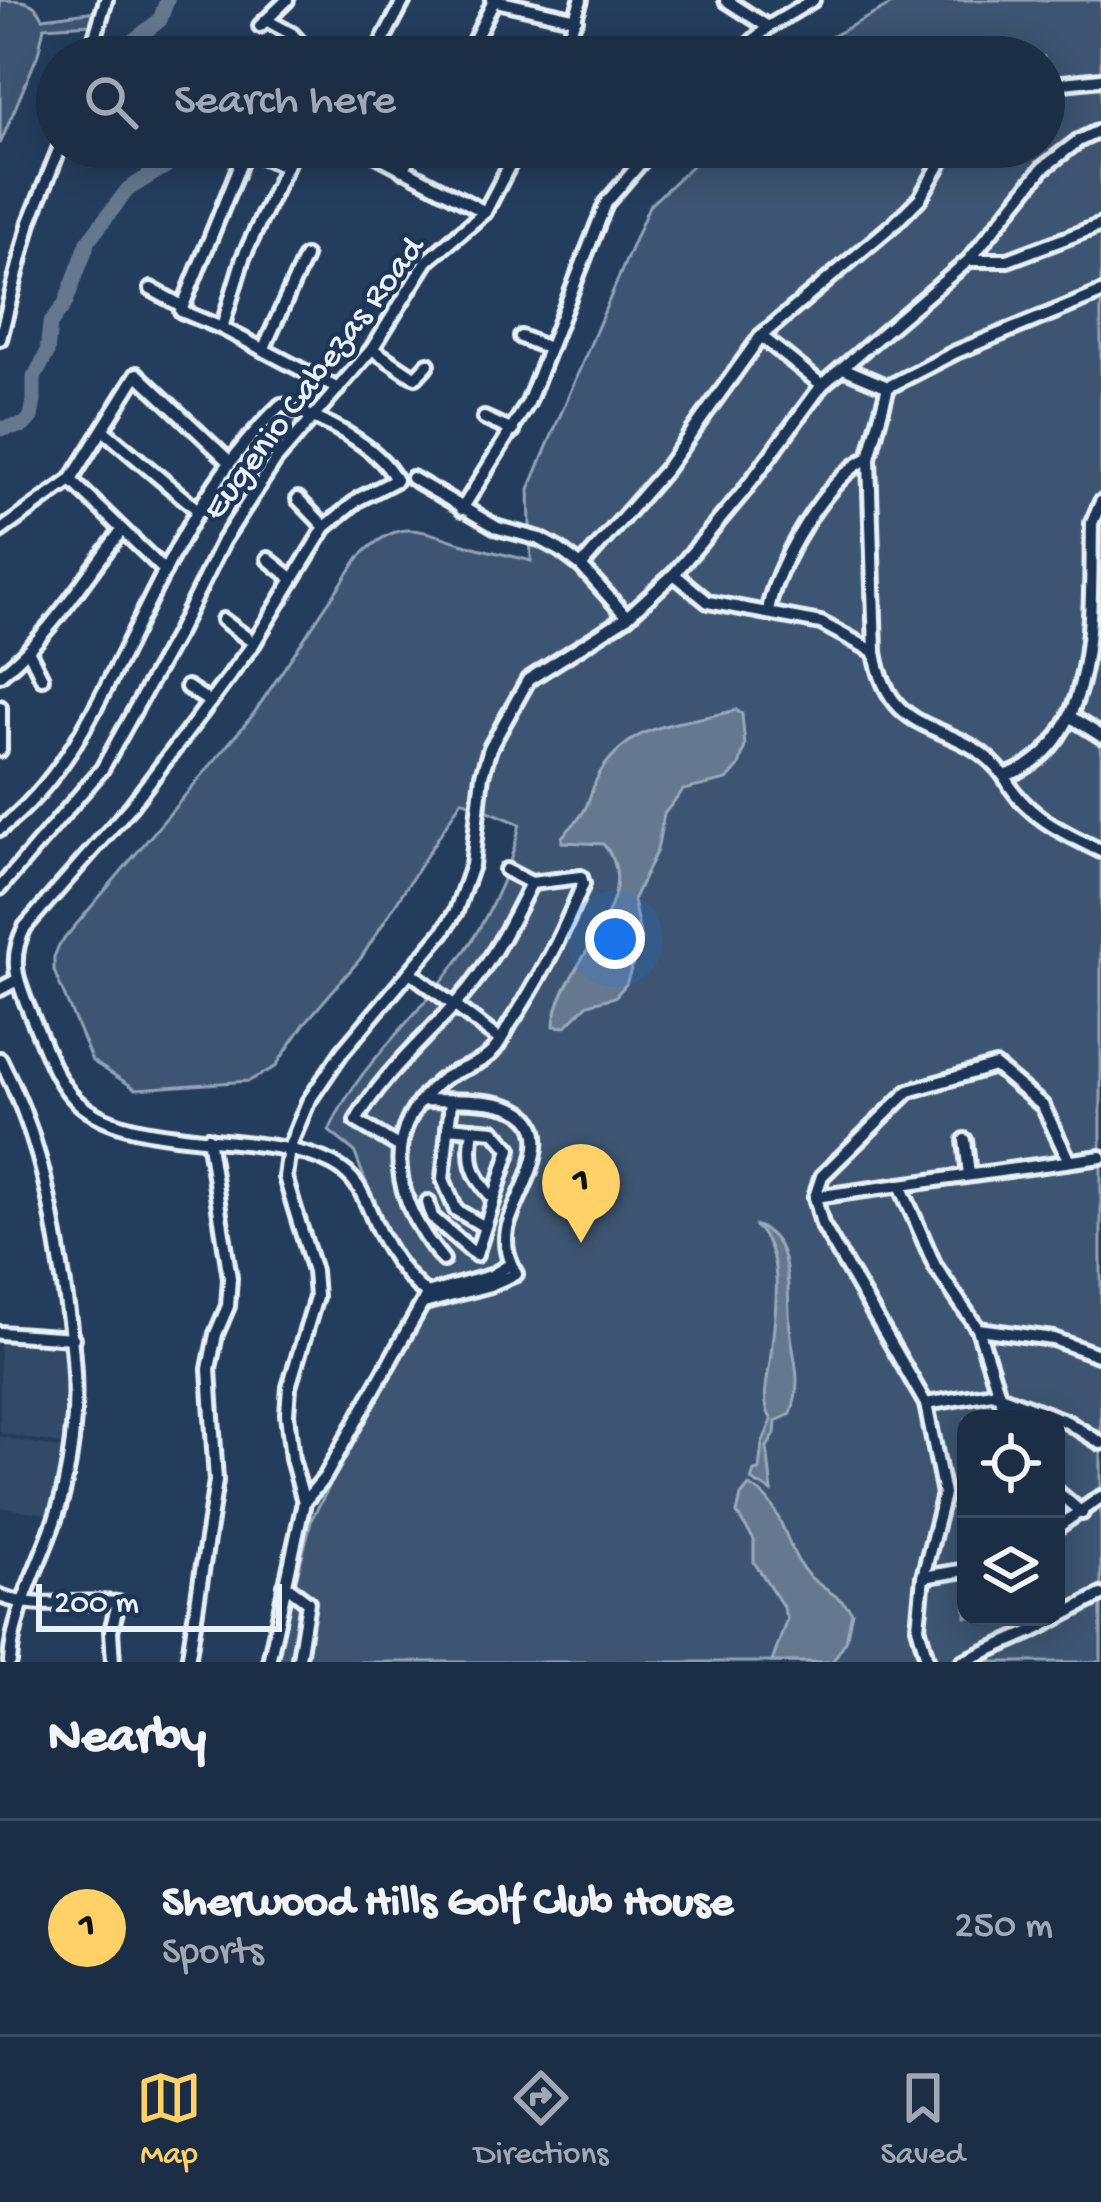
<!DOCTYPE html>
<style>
body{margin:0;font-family:"Gochi Hand",sans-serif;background:#293a51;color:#f1f3f6}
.controls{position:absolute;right:36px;bottom:36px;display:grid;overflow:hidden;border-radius:24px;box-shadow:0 6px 30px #0003}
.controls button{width:108px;height:108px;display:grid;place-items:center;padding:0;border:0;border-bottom:3px solid #3a4a5f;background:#1c2e46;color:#f1f3f6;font:60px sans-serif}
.scale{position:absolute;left:36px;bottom:30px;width:246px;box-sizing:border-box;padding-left:12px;border:6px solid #e8f1f8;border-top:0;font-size:33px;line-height:42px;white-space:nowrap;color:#e8f1f8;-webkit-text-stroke:9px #1d3557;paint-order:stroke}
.you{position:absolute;left:615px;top:939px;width:42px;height:42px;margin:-30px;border:9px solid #fff;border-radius:50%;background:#1a73e8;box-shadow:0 0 0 18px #1a73e833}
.badge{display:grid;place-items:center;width:78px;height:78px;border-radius:50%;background:#ffd166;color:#111;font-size:39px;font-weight:700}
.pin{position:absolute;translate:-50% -99px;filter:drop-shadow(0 3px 6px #0008)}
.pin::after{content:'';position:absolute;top:63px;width:42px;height:36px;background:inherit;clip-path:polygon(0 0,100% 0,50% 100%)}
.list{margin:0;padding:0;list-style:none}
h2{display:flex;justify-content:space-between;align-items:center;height:156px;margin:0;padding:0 48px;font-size:51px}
h2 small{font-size:39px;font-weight:400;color:#a0a8b3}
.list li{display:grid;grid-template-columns:78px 1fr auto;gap:36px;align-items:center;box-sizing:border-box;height:216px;padding:0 48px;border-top:3px solid #3a4a5f}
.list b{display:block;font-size:45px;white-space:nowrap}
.list p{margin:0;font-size:39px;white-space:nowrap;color:#a0a8b3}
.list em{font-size:39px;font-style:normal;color:#a0a8b3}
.icon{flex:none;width:66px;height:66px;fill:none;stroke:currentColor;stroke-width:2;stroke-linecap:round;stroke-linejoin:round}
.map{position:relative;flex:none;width:1101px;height:1662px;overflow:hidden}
.search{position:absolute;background:#1c2e46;box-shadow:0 6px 30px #0003;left:36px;right:36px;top:36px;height:132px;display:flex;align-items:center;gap:30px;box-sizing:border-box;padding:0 42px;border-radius:66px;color:#a0a8b3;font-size:45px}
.sheet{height:372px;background:#1c2e46}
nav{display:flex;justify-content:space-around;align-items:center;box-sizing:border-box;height:168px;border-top:3px solid #3a4a5f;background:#1c2e46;font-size:33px;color:#a0a8b3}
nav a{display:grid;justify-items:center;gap:6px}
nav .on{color:#ffd166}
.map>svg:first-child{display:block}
</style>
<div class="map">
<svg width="1101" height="1662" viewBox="0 0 1101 1662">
<rect width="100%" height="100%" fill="#253d5d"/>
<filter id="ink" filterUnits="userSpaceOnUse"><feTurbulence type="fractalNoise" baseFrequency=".00833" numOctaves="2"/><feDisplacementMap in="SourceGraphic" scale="24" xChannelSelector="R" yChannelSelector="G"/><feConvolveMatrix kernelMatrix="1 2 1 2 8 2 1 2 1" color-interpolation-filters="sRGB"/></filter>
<g filter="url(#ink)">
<g fill="#334a68">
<polygon points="0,1336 70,1342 74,1398 66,1445 0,1433"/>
<polygon points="0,1437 65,1449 62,1489 54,1515 0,1507"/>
</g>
<g fill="#3e5472" stroke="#93a2b5" stroke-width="3" fill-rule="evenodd">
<path d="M0,0C21,0 35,0 43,18L96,11L91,24L44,27L38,54L0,144Z"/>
<path d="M900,0H1101V1662H275L312,1518L428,1307L427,1289L388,1241L354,1151L329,1131C355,1070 407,1027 447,975C482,932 509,878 520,824L462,800L361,958L305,1023L275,1067L249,1081L136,1089L92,1061L54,971V957L59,945L252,716L359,557C399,517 416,529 464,544C486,551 509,555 531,561L529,489L649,206L712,147H1044V57H793ZM966,1419H1056V1617H966Z"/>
</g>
<g fill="#657890" stroke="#99a8ba" stroke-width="3">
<path d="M736,710L742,714L745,746L739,766L727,780L683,790L664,814L657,850L633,900L641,940L626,984L615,997L588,1004L565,1027L554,1026C555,970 652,897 603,844L562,842V837C570,827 581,819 586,807C591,795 594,782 601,771C636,719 683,725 736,710Z"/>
<path d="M754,1225C796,1239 786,1293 790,1328C794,1365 803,1376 791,1414L776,1421L775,1434L767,1447L772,1492L751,1480L754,1471L759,1470L762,1444L772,1420C759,1400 769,1377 771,1354C775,1314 787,1253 754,1225Z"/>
<path d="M749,1486C784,1502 783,1546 807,1574C821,1589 840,1595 852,1612L846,1641L832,1662H772L787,1619L782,1605L754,1562V1540L737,1514L741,1496Z"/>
</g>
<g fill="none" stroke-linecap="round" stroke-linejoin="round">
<g stroke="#657890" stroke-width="15">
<polyline points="140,57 133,41 160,20 167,0"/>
<polyline points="0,429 24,425 31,417 34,401 34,378 47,353 50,324 65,304 89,240 128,189 166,166 171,147"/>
</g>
<defs>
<g id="minor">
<polyline points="492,0 576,19"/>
<polyline points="726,0 768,27"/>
<polyline points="266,20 292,34 311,55"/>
<polyline points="260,26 287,0"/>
<polyline points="661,48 681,57"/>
<polyline points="89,57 106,0"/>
<polyline points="374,57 404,0"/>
<polyline points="466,57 494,1"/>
<polyline points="562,57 581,0"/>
<polyline points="736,57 768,27 813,0"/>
<polyline points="1044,85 1101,79"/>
<polyline points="295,147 243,258 222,328 338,389"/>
<polyline points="361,147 485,212"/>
<polyline points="246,150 286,166"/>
<polyline points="402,170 415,147"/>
<polyline points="969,260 1008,260 1101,225"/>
<polyline points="151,289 182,306"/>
<path d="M1101,293L956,352L888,387L869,458L875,652C890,746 959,715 1004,776C1101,747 1090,607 1092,523L1101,502"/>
<polyline points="222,328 181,311 247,147"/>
<polyline points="761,336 822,385"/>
<polyline points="521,337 548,348"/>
<polyline points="0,339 30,222 60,147"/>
<polyline points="372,349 411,375 416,377 428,364"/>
<polyline points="263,350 305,257"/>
<polyline points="843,368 888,387"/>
<polyline points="484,418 513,431"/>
<polyline points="103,430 199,511"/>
<polyline points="412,478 498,528 540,539 560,550 581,566 627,617"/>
<polyline points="71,480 165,571"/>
<polyline points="298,499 325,527"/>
<polyline points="462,509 528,403 606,203 654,147"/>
<polyline points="0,531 71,480 137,374 230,462"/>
<polyline points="268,559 293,579"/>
<polyline points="581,566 665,470 761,336 895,223 920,198 950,147"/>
<polyline points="674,574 708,602 821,623 875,652"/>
<path d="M768,612C773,569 828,474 869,458"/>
<polyline points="223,620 254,643"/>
<polyline points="29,652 42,678"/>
<path d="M0,675C52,634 82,581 122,530"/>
<polyline points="187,687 210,702"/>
<polyline points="0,707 0,750"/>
<polyline points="1074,719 1101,736"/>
<path d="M1004,776C1024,815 1063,833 1101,851"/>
<path d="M0,829C56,786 87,726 118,664C163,574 206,475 281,405C320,418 377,443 396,480L359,499L325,527L254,643L210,702L131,806L25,927C6,963 20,987 34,1022C45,1047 53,1074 71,1095C121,1155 261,1127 333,1164C365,1181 366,1208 382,1237C394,1260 407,1278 427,1294"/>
<polyline points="0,888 102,769 178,632 223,541 275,461 372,349 427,261 485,212 519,147"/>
<polyline points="410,972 500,1040"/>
<polyline points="0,989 17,980"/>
<path d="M0,1059C35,1127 48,1185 60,1260C73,1343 83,1404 64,1488C51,1548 14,1599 10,1662"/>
<path d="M422,1100C447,1101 474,1099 498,1104C574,1118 515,1193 507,1229C504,1247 508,1259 516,1274L490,1285L424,1303"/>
<polyline points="451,1102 443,1179 456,1210 483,1226"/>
<path d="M473,1129C468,1160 471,1174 492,1197"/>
<polyline points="965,1140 969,1175"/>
<path d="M400,1147L356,1121C385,1069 433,1033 470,987C495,955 513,919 531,883"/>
<polyline points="900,1185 935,1266 978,1329 1007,1419"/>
<polyline points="815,1197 1101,1157"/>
<polyline points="428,1202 432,1217 476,1255 510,1149 494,1131 448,1127"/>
<path d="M443,1260C396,1203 376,1135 440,1081C455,1069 476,1067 489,1055C498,1048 504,1034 510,1024C539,981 563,933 583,884L581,877L531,883L506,870"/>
<polyline points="427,1294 491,1276 511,1264"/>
<polyline points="978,1329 1053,1339 1101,1356"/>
<polyline points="0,1333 73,1338"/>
<polyline points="926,1404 992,1393 1067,1422 1101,1443"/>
<polyline points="1056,1491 1082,1513"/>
<polyline points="304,1502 325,1477 426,1297"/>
<polyline points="1056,1528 1101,1497"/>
<polyline points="923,1577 966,1570"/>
<polyline points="285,1585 308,1602 299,1658"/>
<path d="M0,1596C37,1611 78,1599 118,1603L111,1631L113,1662"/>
<polyline points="188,1662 216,1481 209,1369 216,1334 228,1306 230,1278 208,1138"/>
<polyline points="269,1662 304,1502 292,1459 287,1414 289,1387 316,1297 314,1271 285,1177 289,1148 308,1102 342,1052 444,931 456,911 472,865 482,775 490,748 528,680 627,617 674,574 744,491 822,385 969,260 1043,168 1078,141 1101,130"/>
<polyline points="928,1662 918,1627 923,1577 944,1494 926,1404 822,1224 815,1197 822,1176 909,1091 995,1066 1043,1106 1069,1161"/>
<polyline points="962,1662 1033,1631 1101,1595"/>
</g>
</defs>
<use href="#minor" stroke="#e8f1f8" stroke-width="20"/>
<use href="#minor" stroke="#1d3557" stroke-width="10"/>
</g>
</g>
<g text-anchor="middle" stroke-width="9" stroke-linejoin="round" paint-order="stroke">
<g font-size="36" fill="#e8f1f8" stroke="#1d3557">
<text transform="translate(310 376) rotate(-53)" y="13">Eugenio Cabezas Road</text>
</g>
</g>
</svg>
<div class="controls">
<button><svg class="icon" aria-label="locate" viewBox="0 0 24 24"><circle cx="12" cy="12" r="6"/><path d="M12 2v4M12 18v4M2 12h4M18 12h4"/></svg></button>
<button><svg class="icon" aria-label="layers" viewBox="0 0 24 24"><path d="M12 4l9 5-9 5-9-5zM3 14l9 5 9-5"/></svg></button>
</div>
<div class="scale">200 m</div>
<div class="you"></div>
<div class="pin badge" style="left:581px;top:1243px">1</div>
<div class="search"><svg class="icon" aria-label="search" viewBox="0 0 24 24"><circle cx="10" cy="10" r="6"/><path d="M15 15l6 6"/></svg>Search here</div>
</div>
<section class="sheet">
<h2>Nearby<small></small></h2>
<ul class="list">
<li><span class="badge">1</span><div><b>Sherwood Hills Golf Club House</b><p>Sports</p></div><em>250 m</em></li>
</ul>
</section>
<nav>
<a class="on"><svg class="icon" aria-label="map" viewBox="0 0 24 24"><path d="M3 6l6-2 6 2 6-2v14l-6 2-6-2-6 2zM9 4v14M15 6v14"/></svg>Map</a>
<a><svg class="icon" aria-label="directions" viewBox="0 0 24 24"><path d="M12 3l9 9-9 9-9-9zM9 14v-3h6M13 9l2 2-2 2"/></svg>Directions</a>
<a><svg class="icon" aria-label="saved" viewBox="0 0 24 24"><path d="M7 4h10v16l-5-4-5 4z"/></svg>Saved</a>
</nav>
